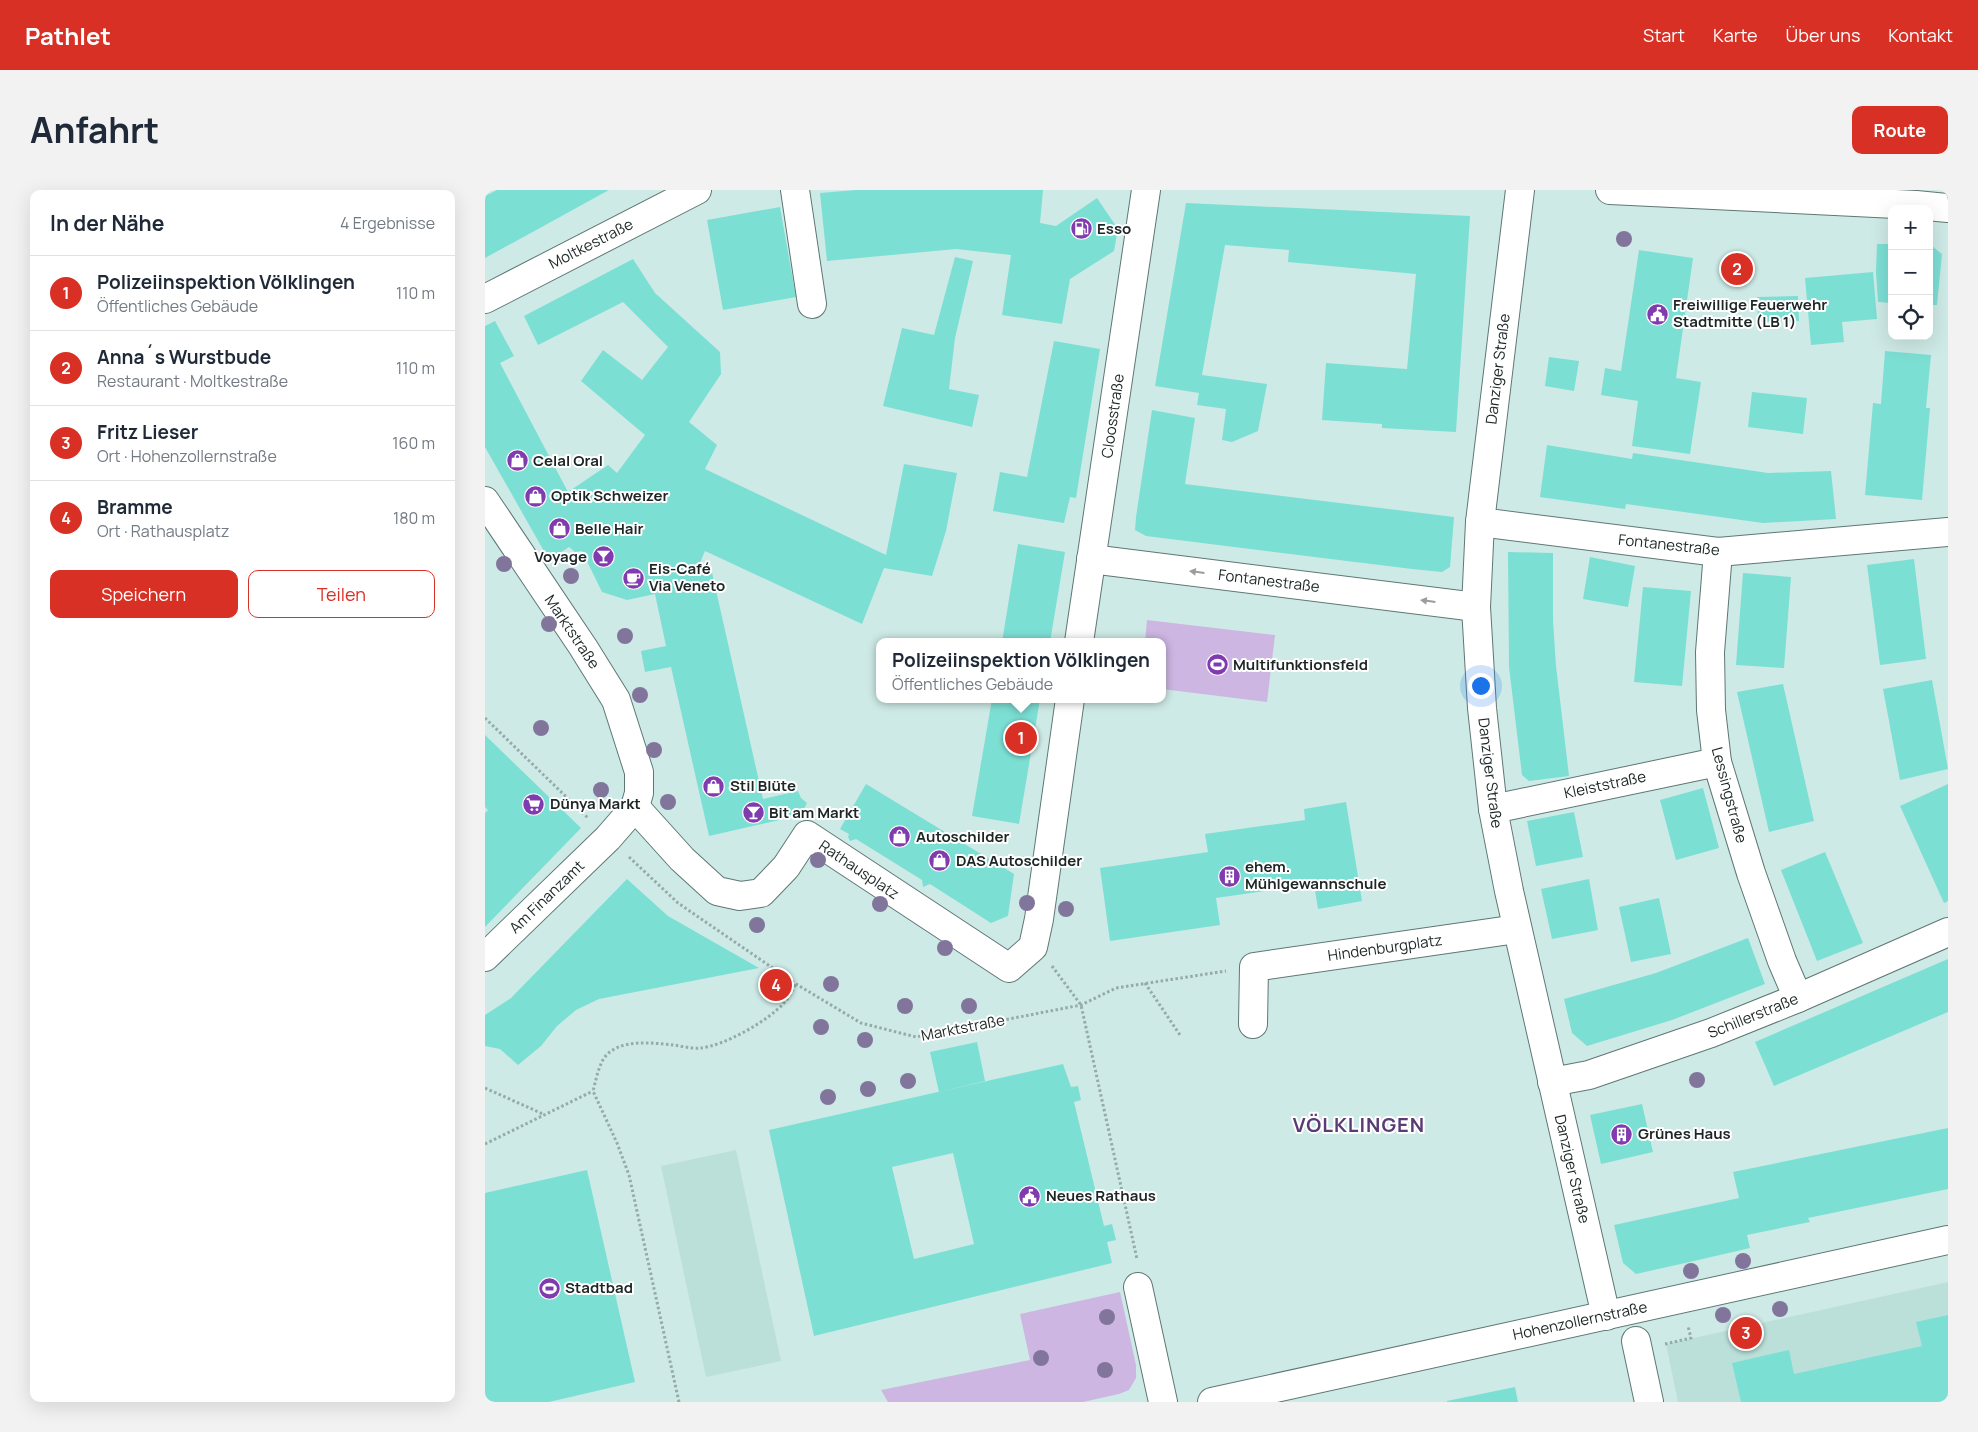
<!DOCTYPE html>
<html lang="de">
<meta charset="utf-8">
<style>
body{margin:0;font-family:Manrope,sans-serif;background:#f2f2f3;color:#1f2937}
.controls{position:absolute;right:15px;top:15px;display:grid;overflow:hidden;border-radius:10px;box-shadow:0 5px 20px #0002}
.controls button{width:45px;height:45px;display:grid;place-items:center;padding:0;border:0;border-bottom:1px solid #e0e1e3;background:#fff;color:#1f2937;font:25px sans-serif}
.you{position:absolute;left:995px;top:495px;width:18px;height:18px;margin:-12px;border:4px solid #fff;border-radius:50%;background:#1a73e8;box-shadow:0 0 0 8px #1a73e833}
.badge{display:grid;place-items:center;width:32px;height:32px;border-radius:50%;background:#d93025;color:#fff;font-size:16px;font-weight:700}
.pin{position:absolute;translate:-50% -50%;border:2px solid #fff;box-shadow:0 1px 5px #0006}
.popup{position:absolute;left:391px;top:448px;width:290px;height:65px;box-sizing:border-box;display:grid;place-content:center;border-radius:10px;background:#fff;filter:drop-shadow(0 1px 4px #0005);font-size:16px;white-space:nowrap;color:#747a83}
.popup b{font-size:19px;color:#1f2937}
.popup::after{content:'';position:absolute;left:50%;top:100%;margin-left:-10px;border:10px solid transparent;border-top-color:#fff}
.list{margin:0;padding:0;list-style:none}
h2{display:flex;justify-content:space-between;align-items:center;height:65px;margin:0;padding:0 20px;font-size:21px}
h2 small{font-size:16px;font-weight:400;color:#747a83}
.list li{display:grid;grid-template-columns:32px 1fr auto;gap:15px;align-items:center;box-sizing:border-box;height:75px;padding:0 20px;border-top:1px solid #e0e1e3}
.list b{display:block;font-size:19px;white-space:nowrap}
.list p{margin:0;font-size:16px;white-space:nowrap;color:#747a83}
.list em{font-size:16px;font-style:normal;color:#747a83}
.actions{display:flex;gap:10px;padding:15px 20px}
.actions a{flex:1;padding:11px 0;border:1px solid #d93025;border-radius:10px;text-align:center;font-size:18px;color:#d93025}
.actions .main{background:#d93025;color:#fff}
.icon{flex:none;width:28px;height:28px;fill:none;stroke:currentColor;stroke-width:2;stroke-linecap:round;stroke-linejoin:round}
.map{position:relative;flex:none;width:1463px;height:1212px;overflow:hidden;border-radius:10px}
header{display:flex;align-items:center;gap:30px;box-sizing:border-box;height:70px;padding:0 25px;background:#d93025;color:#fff}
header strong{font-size:24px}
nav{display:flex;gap:28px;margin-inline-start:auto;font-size:18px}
.intro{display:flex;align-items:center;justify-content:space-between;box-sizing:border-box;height:120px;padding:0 30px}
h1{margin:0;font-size:35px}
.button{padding:12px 22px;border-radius:10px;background:#d93025;color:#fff;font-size:18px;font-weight:700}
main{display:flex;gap:30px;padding:0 30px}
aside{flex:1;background:#fff;border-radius:10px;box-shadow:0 5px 20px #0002}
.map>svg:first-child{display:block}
</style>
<header>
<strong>Pathlet</strong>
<nav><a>Start</a><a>Karte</a><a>Über uns</a><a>Kontakt</a></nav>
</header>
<div class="intro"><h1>Anfahrt</h1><a class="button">Route</a></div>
<main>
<aside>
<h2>In der Nähe<small>4 Ergebnisse</small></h2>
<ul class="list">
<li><span class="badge">1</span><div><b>Polizeiinspektion Völklingen</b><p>Öffentliches Gebäude</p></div><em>110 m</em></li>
<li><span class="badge">2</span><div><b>Anna´s Wurstbude</b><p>Restaurant · Moltkestraße</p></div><em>110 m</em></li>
<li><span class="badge">3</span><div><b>Fritz Lieser</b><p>Ort · Hohenzollernstraße</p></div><em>160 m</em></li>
<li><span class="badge">4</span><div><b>Bramme</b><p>Ort · Rathausplatz</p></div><em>180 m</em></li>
</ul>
<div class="actions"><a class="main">Speichern</a><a>Teilen</a></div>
</aside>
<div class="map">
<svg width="1463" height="1212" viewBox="0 0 1463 1212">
<rect width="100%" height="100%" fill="#ceeae6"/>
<g fill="#bbe0da">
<polygon points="251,960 296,1171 221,1187 176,976"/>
<polygon points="1463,1092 1463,1212 1193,1212 1181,1154"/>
</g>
<g fill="#cdb6e2">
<polygon points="662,430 790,445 782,512 677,499 677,452 660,452"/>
<polygon points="635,1102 651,1175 651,1188 644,1200 634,1204 598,1212 403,1212 396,1200 545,1170 535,1124"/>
</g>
<g fill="#7cdfd4" fill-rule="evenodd">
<polygon points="12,0 124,0 0,68 0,6"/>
<polygon points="371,0 558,0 555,33 571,36 612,8 633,39 629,61 585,89 577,134 517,125 526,65 471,59 342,71 335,3"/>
<polygon points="701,13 985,26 971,242 897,238 897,234 837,230 841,173 922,179 931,84 803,72 804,60 740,55 717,185 782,194 773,241 747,252 737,250 741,219 712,215 714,203 670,196"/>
<polygon points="295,17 311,107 238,120 222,30"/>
<polygon points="1392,54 1407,54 1407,113 1393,112 1391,82"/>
<polygon points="1444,56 1447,56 1457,64 1452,115 1444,115"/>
<polygon points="1154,60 1208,68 1191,188 1216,192 1205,264 1147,256 1153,211 1116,205 1120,178 1136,181"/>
<polygon points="470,67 488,71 470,148 464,199 494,205 487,237 398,216 417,138 449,145"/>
<polygon points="1241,68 1266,72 1264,90 1239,87"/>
<polygon points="148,69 170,103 235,162 236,184 204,232 232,255 220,279 401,365 419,274 472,283 461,341 447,386 399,378 377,434 220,361 212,380 226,378 278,609 313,601 316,608 322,613 316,625 224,646 186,477 160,482 156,461 181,456 170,404 142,410 117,402 97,361 90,362 84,357 64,370 0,257 0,136 10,131 29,166 15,173 83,302 123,275 132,283 160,245 96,191 118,160 157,190 183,157 138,112 53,155 39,126"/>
<polygon points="1388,82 1392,129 1357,132 1359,152 1326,155 1320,88"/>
<polygon points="1313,106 1314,131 1273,132 1272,107"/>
<polygon points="569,151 615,159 591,308 585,307 579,333 508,321 515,282 542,287"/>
<polygon points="1400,161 1446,165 1441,218 1445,218 1437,310 1380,305 1388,213 1396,214"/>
<polygon points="1064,167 1094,171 1089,201 1060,196"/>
<polygon points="1267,202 1322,208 1318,244 1263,237"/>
<polygon points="667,220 710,228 700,294 969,327 965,377 957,382 927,379 661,346 650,340 651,327"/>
<polygon points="1062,255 1147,269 1148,263 1283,283 1346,281 1351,329 1278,333 1141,314 1140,319 1055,307"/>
<polygon points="533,354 580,362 565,452 517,452"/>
<polygon points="1023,362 1068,363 1068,431 1071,476 1084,586 1044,591 1037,585 1024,477"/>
<polygon points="1105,367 1150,376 1143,417 1098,409"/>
<polygon points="1429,369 1441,469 1395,475 1382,375"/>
<polygon points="1258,383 1306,387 1299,478 1251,475"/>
<polygon points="1158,397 1206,401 1197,496 1149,492"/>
<polygon points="1447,490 1463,579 1415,590 1398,499"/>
<polygon points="1298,494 1329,631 1284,642 1252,502"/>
<polygon points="507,509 555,509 534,634 487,626"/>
<polygon points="0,545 96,638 0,737 0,623 3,620 0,617"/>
<polygon points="381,594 529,684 523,726 506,733 445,694 438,697 437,690 371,649 365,651 363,647 364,644 355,639"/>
<polygon points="1463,594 1463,711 1459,713 1415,616"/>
<polygon points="1218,598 1234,658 1191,670 1175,610"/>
<polygon points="861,612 877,711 833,719 829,694 731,708 735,735 625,751 615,678 723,662 720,644 820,630 819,619"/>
<polygon points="1089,622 1098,667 1051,676 1042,631"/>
<polygon points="1340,662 1378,753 1332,771 1296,680"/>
<polygon points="142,689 183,726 274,778 114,809 91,820 72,836 56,856 33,875 15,859 0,856 0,825 26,808"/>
<polygon points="1104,689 1113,740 1067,749 1056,699"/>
<polygon points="1174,708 1186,764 1146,772 1134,717"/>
<polygon points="1263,748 1280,794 1187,830 1102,856 1087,843 1079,809 1171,783"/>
<polygon points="1463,769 1463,822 1289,896 1270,852"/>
<polygon points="492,852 500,891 454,902 445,862"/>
<path d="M578,874L586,897L593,896L596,910L589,912L619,1036L627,1034L631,1050L622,1052L627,1073L329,1146L284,940ZM468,963L489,1054L429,1069L407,977Z"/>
<polygon points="1157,914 1168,962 1116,974 1105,925"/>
<polygon points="1463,938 1463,999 1323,1028 1325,1032 1262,1045 1265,1058 1209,1071 1151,1084 1138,1073 1129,1035 1254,1008 1248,982"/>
<polygon points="102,980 150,1192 64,1212 0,1212 0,1003"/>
<polygon points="1463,1125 1463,1212 1256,1212 1247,1173 1304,1160 1309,1184 1437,1156 1431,1132"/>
<polygon points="1030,1197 1033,1212 962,1212 962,1211"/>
</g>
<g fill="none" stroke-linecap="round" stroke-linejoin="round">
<defs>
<g id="minor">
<polyline points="310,0 327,114"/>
<polyline points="1035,0 995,332 991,417 997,518 1008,619 1024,701 1121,1126"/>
<polyline points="1125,0 1431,15 1463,18"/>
<polyline points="0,109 212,0"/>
<polyline points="0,311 98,457 131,510 154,582 154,603 150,617 123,648 0,767"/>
<polyline points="995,332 1233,362 1463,342"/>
<polyline points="1233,362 1225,462 1226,520 1232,572 1266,683 1297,771 1313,808"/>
<polyline points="606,369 991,417"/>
<polyline points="594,452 661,0"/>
<polyline points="150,617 197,669 232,701 255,706 276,703 301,677 322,645 524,778 548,757 554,729 585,509"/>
<polyline points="1008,619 1232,572"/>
<polyline points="768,834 769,777 1032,739"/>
<polyline points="1067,892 1104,885 1226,843 1313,808 1463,742"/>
<polyline points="653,1097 678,1212"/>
<polyline points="1151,1151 1164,1212"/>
</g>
<polyline id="major" points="727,1212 1463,1050"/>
</defs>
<use href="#minor" stroke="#5f7774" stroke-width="30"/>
<use href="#major" stroke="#5f7774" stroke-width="30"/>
<g stroke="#95aba8" stroke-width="3" stroke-dasharray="2.5 2.5" stroke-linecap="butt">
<polyline points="0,528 103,628"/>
<polyline points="144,667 193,713 311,794 376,833 431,847 596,815 631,798 741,781"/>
<polyline points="567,776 596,815 652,1069"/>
<polyline points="660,793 695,845"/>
<polyline points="0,898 58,924"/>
<polyline points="0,954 108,901"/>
<polyline points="1180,1154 1206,1148 1203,1136"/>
<path d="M194,1212L144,985L132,953L108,901C111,890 113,878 119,868C134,848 167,853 188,855C197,856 207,859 215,858C239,856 283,831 299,813C304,808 307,800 311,794"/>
</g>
<use href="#minor" stroke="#fff" stroke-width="28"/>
<use href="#major" stroke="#fff" stroke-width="28"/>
</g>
<g fill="#82759c">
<circle cx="1139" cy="49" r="8"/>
<circle cx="19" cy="374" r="8"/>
<circle cx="86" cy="386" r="8"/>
<circle cx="64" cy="434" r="8"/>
<circle cx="140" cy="446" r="8"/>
<circle cx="155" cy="505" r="8"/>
<circle cx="56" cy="538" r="8"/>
<circle cx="169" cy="560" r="8"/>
<circle cx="116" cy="600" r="8"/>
<circle cx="183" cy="612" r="8"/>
<circle cx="333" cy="670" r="8"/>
<circle cx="542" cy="713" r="8"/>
<circle cx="395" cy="714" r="8"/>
<circle cx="581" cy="719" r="8"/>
<circle cx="272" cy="735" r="8"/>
<circle cx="460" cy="758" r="8"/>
<circle cx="346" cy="794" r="8"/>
<circle cx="420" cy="816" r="8"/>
<circle cx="484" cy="816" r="8"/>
<circle cx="336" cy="837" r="8"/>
<circle cx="380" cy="850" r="8"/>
<circle cx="1212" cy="890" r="8"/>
<circle cx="423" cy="891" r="8"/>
<circle cx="383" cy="899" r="8"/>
<circle cx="343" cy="907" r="8"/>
<circle cx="1258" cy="1071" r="8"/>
<circle cx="1206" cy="1081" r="8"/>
<circle cx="1295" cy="1119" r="8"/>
<circle cx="1238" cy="1125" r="8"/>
<circle cx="622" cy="1127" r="8"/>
<circle cx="556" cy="1168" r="8"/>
<circle cx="620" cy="1180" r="8"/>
</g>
<defs><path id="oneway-solid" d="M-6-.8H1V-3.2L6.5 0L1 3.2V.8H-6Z" transform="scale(1.25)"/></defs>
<g fill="#999d9d">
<use href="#oneway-solid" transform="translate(712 382) rotate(-173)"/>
<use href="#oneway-solid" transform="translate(943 411) rotate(-173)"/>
</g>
<defs>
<symbol id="fuel-disc" viewBox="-11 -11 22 22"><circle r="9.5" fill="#803caf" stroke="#fff"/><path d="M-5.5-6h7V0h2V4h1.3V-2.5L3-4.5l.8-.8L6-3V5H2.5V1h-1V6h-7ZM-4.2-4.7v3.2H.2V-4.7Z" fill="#fff"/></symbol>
<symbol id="civic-disc" viewBox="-11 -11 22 22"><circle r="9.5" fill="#803caf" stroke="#fff"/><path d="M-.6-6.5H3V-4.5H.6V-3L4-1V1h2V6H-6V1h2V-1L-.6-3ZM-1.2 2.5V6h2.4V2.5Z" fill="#fff"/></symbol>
<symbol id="shop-disc" viewBox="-11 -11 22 22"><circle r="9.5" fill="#803caf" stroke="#fff"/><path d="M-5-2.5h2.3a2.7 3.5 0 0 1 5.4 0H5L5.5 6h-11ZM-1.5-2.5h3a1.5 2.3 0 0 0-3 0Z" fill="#fff"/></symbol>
<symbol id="bar-disc" viewBox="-11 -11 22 22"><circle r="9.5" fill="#803caf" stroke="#fff"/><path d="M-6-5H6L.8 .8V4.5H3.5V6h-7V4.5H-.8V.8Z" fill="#fff"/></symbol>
<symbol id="cafe-disc" viewBox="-11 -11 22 22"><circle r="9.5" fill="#803caf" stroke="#fff"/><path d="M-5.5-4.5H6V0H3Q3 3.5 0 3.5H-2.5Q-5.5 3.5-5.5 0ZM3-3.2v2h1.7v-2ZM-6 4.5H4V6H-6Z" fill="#fff"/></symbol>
<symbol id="stadium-disc" viewBox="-11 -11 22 22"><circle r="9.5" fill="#803caf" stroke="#fff"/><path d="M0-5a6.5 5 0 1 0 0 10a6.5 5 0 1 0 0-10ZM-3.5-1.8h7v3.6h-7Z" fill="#fff"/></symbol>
<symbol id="supermarket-disc" viewBox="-11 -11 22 22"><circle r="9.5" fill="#803caf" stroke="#fff"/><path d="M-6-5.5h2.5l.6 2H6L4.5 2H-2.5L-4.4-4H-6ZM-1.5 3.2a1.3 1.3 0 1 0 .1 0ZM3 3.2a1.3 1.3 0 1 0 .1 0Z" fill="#fff"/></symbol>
<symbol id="building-disc" viewBox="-11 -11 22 22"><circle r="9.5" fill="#803caf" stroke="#fff"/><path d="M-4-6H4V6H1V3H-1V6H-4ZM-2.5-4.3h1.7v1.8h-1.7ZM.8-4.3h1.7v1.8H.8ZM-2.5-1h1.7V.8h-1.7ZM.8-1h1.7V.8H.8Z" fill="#fff"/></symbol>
</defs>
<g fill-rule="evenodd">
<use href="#fuel-disc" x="584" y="26" width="25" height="25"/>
<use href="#civic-disc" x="1160" y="112" width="25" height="25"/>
<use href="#shop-disc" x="20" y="258" width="25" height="25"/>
<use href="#shop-disc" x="38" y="294" width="25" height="25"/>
<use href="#shop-disc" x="62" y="326" width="25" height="25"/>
<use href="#bar-disc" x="106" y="354" width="25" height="25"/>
<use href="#cafe-disc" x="136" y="376" width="25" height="25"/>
<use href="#stadium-disc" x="720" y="462" width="25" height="25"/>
<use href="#shop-disc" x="216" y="584" width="25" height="25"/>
<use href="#supermarket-disc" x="36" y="602" width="25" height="25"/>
<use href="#bar-disc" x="256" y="610" width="25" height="25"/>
<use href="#shop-disc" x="402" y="634" width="25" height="25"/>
<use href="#shop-disc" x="442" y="658" width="25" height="25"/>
<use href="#building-disc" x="732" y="674" width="25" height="25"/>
<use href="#building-disc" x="1124" y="932" width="25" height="25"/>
<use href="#civic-disc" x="532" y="994" width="25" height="25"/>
<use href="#stadium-disc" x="52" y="1086" width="25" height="25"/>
</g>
<g text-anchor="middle" stroke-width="4" stroke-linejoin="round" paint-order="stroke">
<g font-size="15" font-weight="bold" fill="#1c2625" stroke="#fff" text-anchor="start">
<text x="612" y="44">Esso</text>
<text x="1188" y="120">Freiwillige Feuerwehr<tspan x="1188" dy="17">Stadtmitte (LB 1)</tspan></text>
<text x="48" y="276">Celal Oral</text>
<text x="66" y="311">Optik Schweizer</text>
<text x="90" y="344">Belle Hair</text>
<text x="102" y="372" text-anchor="end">Voyage</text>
<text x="164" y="384">Eis-Café<tspan x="164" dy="17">Via Veneto</tspan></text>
<text x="748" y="480">Multifunktionsfeld</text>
<text x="245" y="601">Stil Blüte</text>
<text x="65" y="619">Dünya Markt</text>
<text x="284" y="628">Bit am Markt</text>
<text x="431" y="652">Autoschilder</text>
<text x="471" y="676">DAS Autoschilder</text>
<text x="760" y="682">ehem.<tspan x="760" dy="17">Mühlgewannschule</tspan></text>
<text x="1153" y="949">Grünes Haus</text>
<text x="561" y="1011">Neues Rathaus</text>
<text x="80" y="1103">Stadtbad</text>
</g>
<g font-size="15" fill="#1c2625" stroke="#fff">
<text transform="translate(106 54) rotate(-27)" y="5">Moltkestraße</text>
<text transform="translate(1013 179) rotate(-83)" y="5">Danziger Straße</text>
<text transform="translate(628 226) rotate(-82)" y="5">Cloosstraße</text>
<text transform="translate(1184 355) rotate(6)" y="5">Fontanestraße</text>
<text transform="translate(784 391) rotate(7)" y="5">Fontanestraße</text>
<text transform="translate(87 442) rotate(56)" y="5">Marktstraße</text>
<text transform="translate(1005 583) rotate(83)" y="5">Danziger Straße</text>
<text transform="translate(1120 595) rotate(-12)" y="5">Kleiststraße</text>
<text transform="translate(1244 605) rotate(75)" y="5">Lessingstraße</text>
<text transform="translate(374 680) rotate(34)" y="5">Rathausplatz</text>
<text transform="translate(62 707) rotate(-44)" y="5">Am Finanzamt</text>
<text transform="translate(900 758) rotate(-8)" y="5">Hindenburgplatz</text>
<text transform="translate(1268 826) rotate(-22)" y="5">Schillerstraße</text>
<text transform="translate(478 838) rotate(-11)" y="5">Marktstraße</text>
<text transform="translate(1087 979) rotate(77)" y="5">Danziger Straße</text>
<text transform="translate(1095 1131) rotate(-12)" y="5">Hohenzollernstraße</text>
</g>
<g font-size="20" font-weight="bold" letter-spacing="1" fill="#5b3b75" stroke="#fff">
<text x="874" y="942">VÖLKLINGEN</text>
</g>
</g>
</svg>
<div class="controls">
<button>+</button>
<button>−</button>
<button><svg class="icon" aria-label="locate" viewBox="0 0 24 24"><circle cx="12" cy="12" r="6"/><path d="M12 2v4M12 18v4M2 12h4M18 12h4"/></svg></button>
</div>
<div class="you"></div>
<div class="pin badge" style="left:536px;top:548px">1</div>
<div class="popup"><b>Polizeiinspektion Völklingen</b>Öffentliches Gebäude</div>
<div class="pin badge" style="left:1252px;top:79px">2</div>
<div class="pin badge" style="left:1261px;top:1143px">3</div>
<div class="pin badge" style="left:291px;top:795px">4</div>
</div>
</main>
